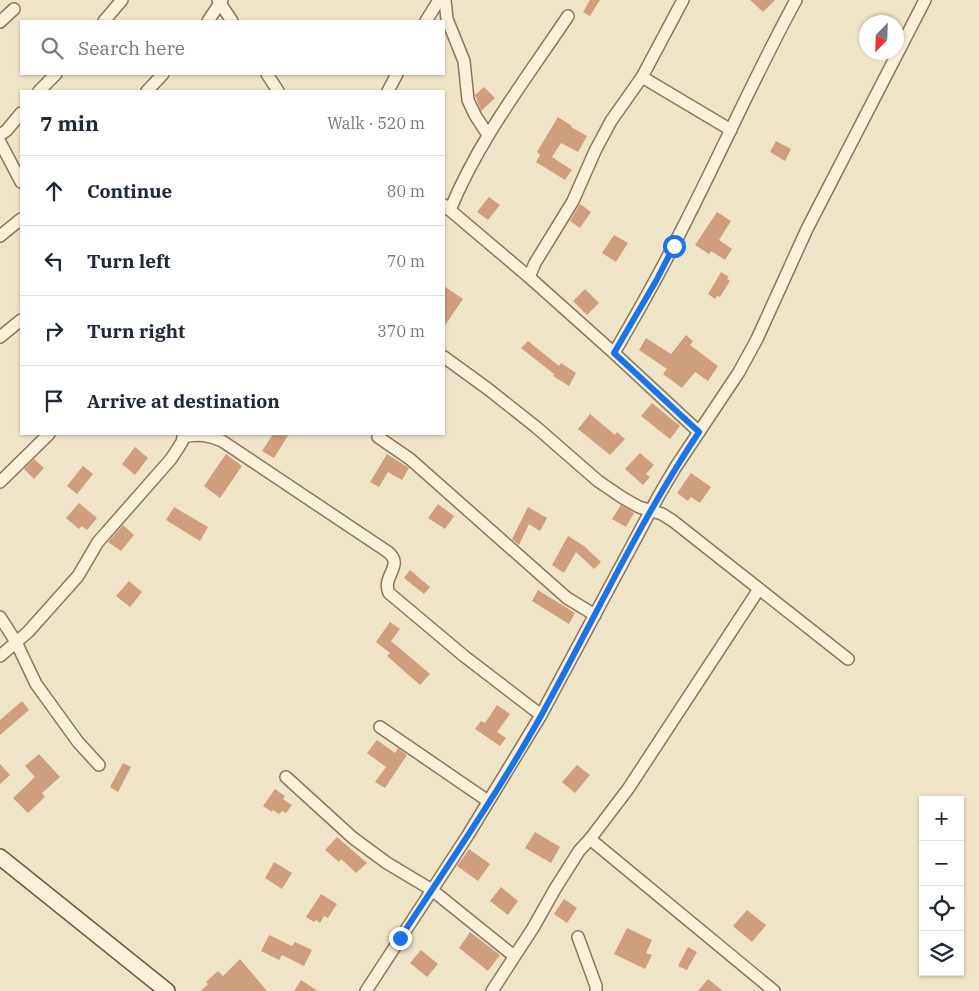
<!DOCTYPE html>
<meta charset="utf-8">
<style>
body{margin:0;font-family:"IBM Plex Serif",serif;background:#f6f6f7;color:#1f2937}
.controls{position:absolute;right:15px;bottom:15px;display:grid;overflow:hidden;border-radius:0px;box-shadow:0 1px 4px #0004}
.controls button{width:45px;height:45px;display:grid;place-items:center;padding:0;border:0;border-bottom:1px solid #e0e1e3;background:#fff;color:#1f2937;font:25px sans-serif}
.compass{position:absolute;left:859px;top:15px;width:45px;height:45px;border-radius:50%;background:#fff;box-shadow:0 1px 4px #0004;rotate:203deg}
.stop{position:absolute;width:15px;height:15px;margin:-11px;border:4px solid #1a73e8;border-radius:50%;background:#fff}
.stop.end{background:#1a73e8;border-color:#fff;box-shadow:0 1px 5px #0008}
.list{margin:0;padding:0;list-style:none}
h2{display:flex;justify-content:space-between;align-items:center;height:65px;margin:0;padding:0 20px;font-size:21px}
h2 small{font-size:16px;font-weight:400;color:#747a83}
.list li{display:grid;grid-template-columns:32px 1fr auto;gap:15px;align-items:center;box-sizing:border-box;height:70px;padding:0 20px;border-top:1px solid #e0e1e3}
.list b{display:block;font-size:19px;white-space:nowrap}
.list em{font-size:16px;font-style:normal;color:#747a83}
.icon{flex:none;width:28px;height:28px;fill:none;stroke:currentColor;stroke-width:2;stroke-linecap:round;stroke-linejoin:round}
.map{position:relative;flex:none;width:979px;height:991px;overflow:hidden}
.search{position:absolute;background:#fff;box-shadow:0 1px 4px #0004;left:20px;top:20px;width:425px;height:55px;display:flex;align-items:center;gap:12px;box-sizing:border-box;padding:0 18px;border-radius:0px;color:#747a83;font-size:19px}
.panel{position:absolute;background:#fff;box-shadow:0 1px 4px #0004;left:20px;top:90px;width:425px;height:345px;border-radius:0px}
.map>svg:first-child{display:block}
</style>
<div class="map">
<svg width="979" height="991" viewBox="0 0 979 991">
<rect width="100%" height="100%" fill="#f0e4c8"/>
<g fill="#cf9f7d">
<polygon points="590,0 600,0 590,16 583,12"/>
<polygon points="750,0 775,0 763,12"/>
<polygon points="484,87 495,98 481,111 475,95"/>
<polygon points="558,117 572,126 571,127 587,136 578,152 561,143 552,157 572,170 565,180 536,162 540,155 537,152"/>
<polygon points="776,141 791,149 785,161 770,152"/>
<polygon points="489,197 500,205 488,220 477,212"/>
<polygon points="580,204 591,212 580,228 570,221"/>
<polygon points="717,212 731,221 719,240 732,249 725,260 711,251 709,254 695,245"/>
<polygon points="614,235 628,243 616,262 602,253"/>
<polygon points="721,272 729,277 727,279 730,281 720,297 717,296 715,299 708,294"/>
<polygon points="444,286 463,299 444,327"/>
<polygon points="585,289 599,303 587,315 573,301"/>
<polygon points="686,335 693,341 690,345 718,366 708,381 695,372 682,388 663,374 667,369 639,350 646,338 671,354"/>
<polygon points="528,341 559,366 561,363 576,373 569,386 553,376 554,374 521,348"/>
<polygon points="652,403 680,426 670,439 641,416"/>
<polygon points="590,414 615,435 617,432 625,439 610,455 578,429"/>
<polygon points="273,434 289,434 274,458 262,451"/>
<polygon points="135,447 148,458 135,475 122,464"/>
<polygon points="640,453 654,465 646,474 650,477 643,485 625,469"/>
<polygon points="226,454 242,466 220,498 204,486"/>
<polygon points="387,454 409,468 402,480 388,472 379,487 370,482"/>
<polygon points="34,459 44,468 34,479 24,469"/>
<polygon points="83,466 93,474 77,494 67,486"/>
<polygon points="691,473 711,487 700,503 691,497 688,501 677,493"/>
<polygon points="79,503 97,518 87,530 82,526 79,529 66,518"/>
<polygon points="438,504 454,516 445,529 428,518"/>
<polygon points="621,505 634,513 626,527 612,519"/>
<polygon points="174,507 208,527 200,541 166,520"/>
<polygon points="528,507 547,518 540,531 529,524 519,545 512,539"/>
<polygon points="123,525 134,535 121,551 108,542"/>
<polygon points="568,536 584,546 601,562 594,569 576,552 564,573 552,565"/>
<polygon points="410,570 430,587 424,594 404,578"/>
<polygon points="129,581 142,592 130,607 116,596"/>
<polygon points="538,590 575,613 569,624 532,601"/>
<polygon points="390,622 400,629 391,641 430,674 420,685 387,656 390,653 376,642"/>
<polygon points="22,701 29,710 0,735 0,720"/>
<polygon points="497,705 510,714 497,732 506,738 500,746 475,729 481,721 485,723"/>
<polygon points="377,740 395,753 398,748 407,755 385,788 375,782 386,767 367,753"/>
<polygon points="39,754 60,777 42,793 45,797 28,813 13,798 35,777 25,766"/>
<polygon points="123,763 131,767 118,792 110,787"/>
<polygon points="0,764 10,775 0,784"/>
<polygon points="577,765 590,775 575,793 562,782"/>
<polygon points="275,789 285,796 283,799 292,805 286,813 282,811 279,814 273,810 272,812 263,806"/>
<polygon points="535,832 560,847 551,863 525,848"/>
<polygon points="337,837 367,863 356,873 341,859 339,862 325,850"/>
<polygon points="469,849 490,864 478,881 457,866"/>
<polygon points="274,862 292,873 282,889 265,878"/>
<polygon points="501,887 518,901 508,915 490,901"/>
<polygon points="321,894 337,904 328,918 324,916 320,923 316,920 314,922 306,917"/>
<polygon points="564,899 577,908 567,923 554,914"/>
<polygon points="747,910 766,925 752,942 733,926"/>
<polygon points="627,928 652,940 646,953 652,955 645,969 614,954"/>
<polygon points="470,932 500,955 488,971 459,948"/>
<polygon points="269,935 292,946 295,942 312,950 304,966 282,955 279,960 261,951"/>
<polygon points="688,947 697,952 687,970 678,966"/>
<polygon points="421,950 438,964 427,977 410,963"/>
<polygon points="240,959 267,991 201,991 208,984 206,982 218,971 223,976"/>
<polygon points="708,979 723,991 698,991"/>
<polygon points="301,980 318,991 294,991"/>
</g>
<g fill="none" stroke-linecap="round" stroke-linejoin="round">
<defs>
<g id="street">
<polyline points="218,0 232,21"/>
<polyline points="445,0 447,19 464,61 468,100 475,115 488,135"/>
<polyline points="104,21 122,0"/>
<polyline points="208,21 222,0"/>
<polyline points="426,21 439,0"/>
<polyline points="0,22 14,9"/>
<polyline points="267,74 278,91"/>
<polyline points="642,77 731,130"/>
<polyline points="39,91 56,74"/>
<polyline points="147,91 163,74"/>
<polyline points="388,91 397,74"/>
<polyline points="0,135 7,130 21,113"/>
<polyline points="0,142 21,182"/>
<polyline points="444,205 529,277 614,353 699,432"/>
<path d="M450,210C479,139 526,79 568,16"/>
<polyline points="0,236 21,219"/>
<polyline points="529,277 535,263 573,201 595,151 611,121 642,77 683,0"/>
<polyline points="0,337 21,320"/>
<path d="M614,353C638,312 661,271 682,229C721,153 755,75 796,0"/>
<polyline points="444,357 488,389 536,427 598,481 623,498 639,507 662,514 673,521 848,659"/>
<path d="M183,437C198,434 209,435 222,441L388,552C405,566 381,576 389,593L464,656L541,715"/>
<polyline points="378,437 410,459 567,598 595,615"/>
<polyline points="0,482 49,434"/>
<polyline points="0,617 16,642 36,684 78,742 99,765"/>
<polyline points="0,656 28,632 78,576 98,542 171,459 182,442 184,434"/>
<polyline points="380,727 488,801"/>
<polyline points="286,777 353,838 387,863 432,890 514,956"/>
<polyline points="590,839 774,991"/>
<polyline points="578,937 596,986 596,991"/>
<polyline points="366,991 468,835 541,715 658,497 675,468 739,372 757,339 807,229 925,0"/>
<polyline points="492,991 533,928 555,889 579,851 590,839 628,789 759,589"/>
</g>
<polyline id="secondary" points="0,857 167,991"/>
</defs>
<use href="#street" stroke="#8d765c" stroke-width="14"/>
<use href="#secondary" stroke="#6f573f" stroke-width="18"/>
<use href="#street" stroke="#faf1dc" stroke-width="11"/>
<use href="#secondary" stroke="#faf1dc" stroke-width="15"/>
</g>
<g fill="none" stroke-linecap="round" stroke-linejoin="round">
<path stroke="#1a73e8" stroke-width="6" d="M400,938C449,864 499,791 542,714C594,620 639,522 699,432L614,353L656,281L674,246"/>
</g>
</svg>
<div class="controls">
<button>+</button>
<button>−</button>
<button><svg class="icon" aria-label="locate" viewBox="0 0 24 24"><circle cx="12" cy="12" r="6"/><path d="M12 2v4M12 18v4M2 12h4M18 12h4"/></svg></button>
<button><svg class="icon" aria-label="layers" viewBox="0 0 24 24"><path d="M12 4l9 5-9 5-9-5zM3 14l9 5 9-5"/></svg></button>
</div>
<svg class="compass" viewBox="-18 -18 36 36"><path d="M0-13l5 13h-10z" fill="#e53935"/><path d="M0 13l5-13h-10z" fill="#747a83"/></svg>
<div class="stop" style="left:674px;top:246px"></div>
<div class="stop end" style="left:400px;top:938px"></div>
<div class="search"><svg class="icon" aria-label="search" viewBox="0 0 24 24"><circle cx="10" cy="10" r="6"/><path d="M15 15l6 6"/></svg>Search here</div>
<section class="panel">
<h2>7 min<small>Walk · 520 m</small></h2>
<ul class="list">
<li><svg class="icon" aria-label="ahead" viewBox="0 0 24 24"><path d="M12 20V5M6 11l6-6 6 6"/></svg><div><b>Continue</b></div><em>80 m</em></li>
<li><svg class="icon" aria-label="left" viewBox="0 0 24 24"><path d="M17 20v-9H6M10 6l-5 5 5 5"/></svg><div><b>Turn left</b></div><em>70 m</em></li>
<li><svg class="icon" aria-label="right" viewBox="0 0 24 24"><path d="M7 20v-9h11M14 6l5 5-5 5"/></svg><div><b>Turn right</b></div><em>370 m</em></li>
<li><svg class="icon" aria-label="arrive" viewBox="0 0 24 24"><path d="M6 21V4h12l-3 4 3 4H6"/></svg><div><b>Arrive at destination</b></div></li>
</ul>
</section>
</div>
